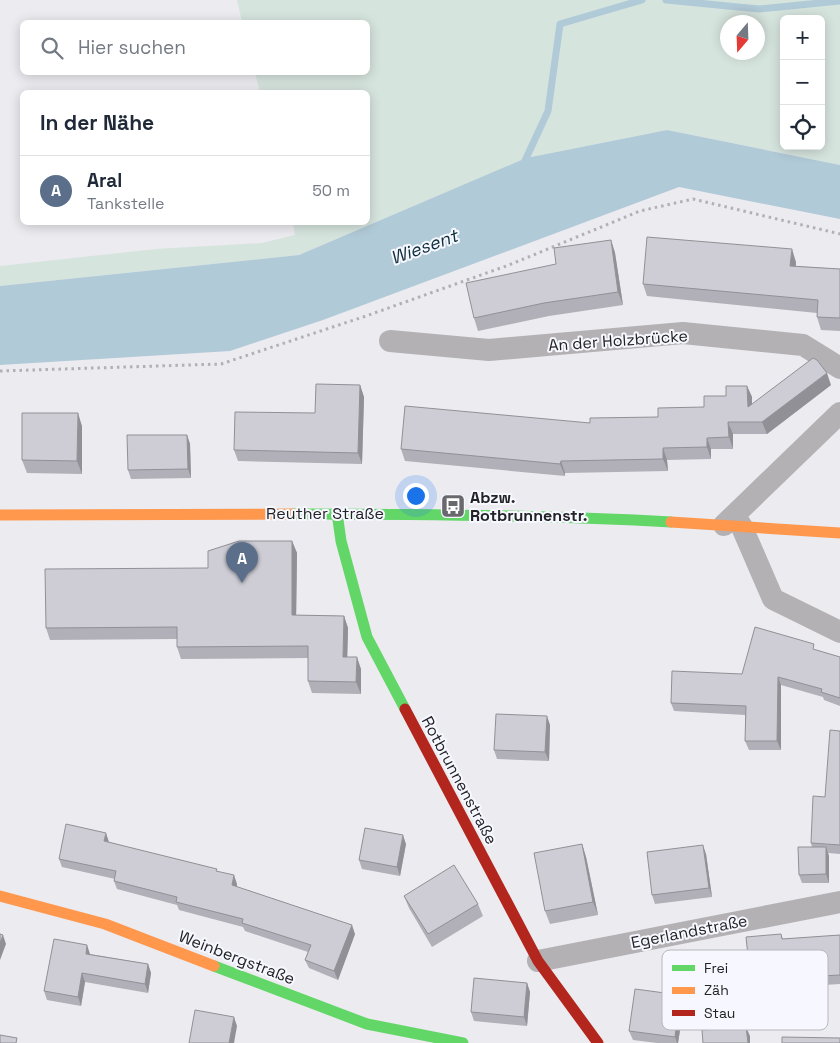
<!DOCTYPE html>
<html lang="de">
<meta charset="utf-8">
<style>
body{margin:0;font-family:"Space Grotesk",sans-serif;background:#f2f2f3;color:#1f2937}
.controls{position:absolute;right:15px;top:15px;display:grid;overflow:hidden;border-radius:8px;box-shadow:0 2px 12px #0003}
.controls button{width:45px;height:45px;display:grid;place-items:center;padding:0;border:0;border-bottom:1px solid #e0e1e3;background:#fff;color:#1f2937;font:25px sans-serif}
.compass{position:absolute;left:720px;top:15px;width:45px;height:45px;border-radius:50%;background:#fff;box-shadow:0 2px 12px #0003;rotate:199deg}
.you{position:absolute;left:415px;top:495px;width:18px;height:18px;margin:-12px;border:4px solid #fff;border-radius:50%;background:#1a73e8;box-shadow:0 0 0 8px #1a73e833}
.badge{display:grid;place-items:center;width:32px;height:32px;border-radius:50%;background:#ea580c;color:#fff;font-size:16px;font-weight:700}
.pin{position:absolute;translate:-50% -41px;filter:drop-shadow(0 1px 2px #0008)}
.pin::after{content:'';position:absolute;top:26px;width:18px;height:15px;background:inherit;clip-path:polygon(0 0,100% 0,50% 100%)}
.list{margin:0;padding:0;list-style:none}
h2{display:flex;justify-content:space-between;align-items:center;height:65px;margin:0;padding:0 20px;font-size:21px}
h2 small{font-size:16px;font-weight:400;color:#747a83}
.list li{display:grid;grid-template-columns:32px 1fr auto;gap:15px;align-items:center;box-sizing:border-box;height:70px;padding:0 20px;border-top:1px solid #e0e1e3}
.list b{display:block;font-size:19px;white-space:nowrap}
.list p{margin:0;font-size:16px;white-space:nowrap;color:#747a83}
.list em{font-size:16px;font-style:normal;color:#747a83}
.icon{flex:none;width:28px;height:28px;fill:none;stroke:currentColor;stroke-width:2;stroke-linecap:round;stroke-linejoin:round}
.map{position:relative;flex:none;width:840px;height:1043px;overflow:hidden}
.search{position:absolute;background:#fff;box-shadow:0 2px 12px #0003;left:20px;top:20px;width:350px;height:55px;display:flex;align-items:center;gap:12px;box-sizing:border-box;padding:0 18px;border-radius:8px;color:#747a83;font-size:19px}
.panel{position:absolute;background:#fff;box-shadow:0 2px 12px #0003;left:20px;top:90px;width:350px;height:135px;border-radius:8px}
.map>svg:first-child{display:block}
</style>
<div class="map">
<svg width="840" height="1043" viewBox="0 0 840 1043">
<rect width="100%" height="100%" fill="#ebebf0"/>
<path fill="#d6e4de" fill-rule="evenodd" d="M237,0H840V165L667,130L526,158L299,255L0,286V266L156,249L262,243L295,235L293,223L368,222V92H260L255,73L368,72V22H242ZM784,19H821V146H784ZM728,22H758V52H728Z"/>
<polygon fill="#b1cad7" points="667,130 840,165 840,219 679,187 323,320 230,351 0,365 0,286 299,255 526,158"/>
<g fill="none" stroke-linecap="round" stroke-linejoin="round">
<g stroke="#b1cad7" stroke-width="7">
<polyline points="666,0 759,9 840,1"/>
<polyline points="523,165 548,111 560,24 642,0"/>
</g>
<polyline stroke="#b2b0b4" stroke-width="3" stroke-dasharray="2.5 4" stroke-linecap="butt" points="0,371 221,364 366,316 509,265 640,211 693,199 840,234"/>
<g stroke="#b4b1b4" stroke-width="22">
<polyline points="390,341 489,350 683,333 803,345 840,368"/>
<polyline points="724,525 840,413"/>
<polyline points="741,525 773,599 840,632"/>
<polyline points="538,961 840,902"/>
</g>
<g stroke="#63d668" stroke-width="11">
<polyline points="337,513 341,541 367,637 405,709"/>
<path d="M293,514C419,514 545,515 671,522"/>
<polyline points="214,966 367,1024 463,1043"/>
</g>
<g stroke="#ff974d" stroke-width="11">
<polyline points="0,515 293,514"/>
<polyline points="671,522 840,533"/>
<polyline points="0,896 105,924 214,966"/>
</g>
<polyline stroke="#b3261e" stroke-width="11" points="405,709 538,961 598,1043"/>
</g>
<g fill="#b1b0b8">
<polygon points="611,240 615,253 623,305 549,316 478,331 474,318 556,264"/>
<polygon points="796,262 796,266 840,269 840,331 821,330 817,317 817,313 647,296 643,284"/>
<polygon points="360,385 364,397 362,464 238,461 234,450 315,413"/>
<polygon points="831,385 767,434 733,434 733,449 711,449 711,459 667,460 668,471 565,473 565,476 405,461 401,449 590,423 658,417 704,407 747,386 752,397 752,404"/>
<polygon points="82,426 82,474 27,473 22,460"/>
<polygon points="187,435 190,444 191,478 131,479 128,470"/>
<polygon points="292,541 297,553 296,615 344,616 348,628 347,657 361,669 361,694 312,693 308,681 308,658 181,659 177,647 177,639 50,640 46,628 208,568"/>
<polygon points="816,650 840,657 840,706 824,700 823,697 781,685 781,750 749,750 745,741 745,715 674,711 671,703 742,674"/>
<polygon points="550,725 549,761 497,759 494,750"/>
<polygon points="840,731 840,854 828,853 829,856 829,883 802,883 799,875 812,847 811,843 825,797"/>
<polygon points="109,842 217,871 237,884 237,887 355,934 338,980 309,968 305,960 308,952 245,931 243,927 179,910 177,905 117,889 114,881 115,879 62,867 59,859"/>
<polygon points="406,844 400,876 362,869 359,860"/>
<polygon points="582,844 586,857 598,915 550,924 545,911"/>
<polygon points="706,854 712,897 655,904 652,895"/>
<polygon points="404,896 478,904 483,916 432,947 409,908"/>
<polygon points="781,934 783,939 840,935 840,984 824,985 824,994 800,996 797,987 797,980 753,984 750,975"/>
<polygon points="90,954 148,964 151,973 148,993 85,982 81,1006 47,1000 44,991"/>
<polygon points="527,983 530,992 527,1026 474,1021 471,1012"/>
<polygon points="680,995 684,1004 678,1043 657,1043 633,1040 629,1031"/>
</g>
<g fill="#909096">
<polygon points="611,240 615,253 623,305 618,292"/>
<polygon points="792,249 796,262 795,279 790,266"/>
<polygon points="827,373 831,385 767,434 762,422"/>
<polygon points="360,385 364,397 362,464 358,453"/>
<polygon points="747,386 752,397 752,419 748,407"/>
<polygon points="78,413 82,426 82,474 77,461"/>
<polygon points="728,422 733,434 733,449 729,437"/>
<polygon points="187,435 190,444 191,478 188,469"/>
<polygon points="707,438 711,449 711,459 707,447"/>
<polygon points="663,448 667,460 668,471 663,459"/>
<polygon points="561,461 565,473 565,476 560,464"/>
<polygon points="292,541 297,553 296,627 292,615"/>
<polygon points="344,616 348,628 347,669 343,657"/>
<polygon points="357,657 361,669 361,694 356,682"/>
<polygon points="778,677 781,685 781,750 777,741"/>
<polygon points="547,716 550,725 549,761 545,752"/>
<polygon points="106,833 109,842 104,841"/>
<polygon points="403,835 406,844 400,876 397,867"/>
<polygon points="582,844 586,857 598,915 593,902"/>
<polygon points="703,845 706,854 712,897 709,888"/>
<polygon points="826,847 829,856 829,883 826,874"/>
<polygon points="234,875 237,884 235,894 232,885"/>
<polygon points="352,925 355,934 338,980 334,971"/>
<polygon points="3,935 6,944 0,960 0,943"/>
<polygon points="87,945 90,954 86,954"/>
<polygon points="148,964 151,973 148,993 145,984"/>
<polygon points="82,973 85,982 81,1006 78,997"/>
<polygon points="821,976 824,985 824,994 821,985"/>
<polygon points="527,983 530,992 527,1026 524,1017"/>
<polygon points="680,995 684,1004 678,1043 677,1043 675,1037"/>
<polygon points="234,1017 237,1026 234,1043 229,1043"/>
<polygon points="746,1027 750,1036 750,1043 748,1043"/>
</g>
<g fill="#cecdd6" stroke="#909096">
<polygon points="647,237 792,249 790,266 840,269 840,318 817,317 818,300 643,284"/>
<polygon points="611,240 618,292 544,303 474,318 466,283 556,264 554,248"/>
<polygon points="813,358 817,360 827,373 762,422 728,422 729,437 707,438 707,447 663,448 663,459 561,461 560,464 401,449 405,406 590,423 590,418 658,417 658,408 704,407 704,396 726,396 726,386 747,386 748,407"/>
<polygon points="316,384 360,385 358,453 234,450 235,412 315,413"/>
<polygon points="22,413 78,413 77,461 22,460"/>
<polygon points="127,435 187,435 188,469 128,470"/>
<polygon points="239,541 292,541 292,615 344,616 343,657 357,657 356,682 308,681 308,646 177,647 177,627 46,628 45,569 208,568 208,551"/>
<polygon points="755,627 814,644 813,649 840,657 840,698 821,692 822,689 778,677 777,741 745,741 746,706 671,703 672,671 742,674"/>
<polygon points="496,714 547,716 545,752 494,750"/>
<polygon points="830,730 840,731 840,845 811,843 813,796 825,797"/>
<polygon points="66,824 106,833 104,841 217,869 216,871 234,875 232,885 352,925 334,971 305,960 311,945 242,923 243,919 176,902 177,897 114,881 116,871 59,859"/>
<polygon points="365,828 403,835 397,867 359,860"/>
<polygon points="582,844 593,902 545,911 534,853"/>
<polygon points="703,845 709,888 652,895 647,852"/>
<polygon points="798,847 826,847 826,874 799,875"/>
<polygon points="454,865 478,904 428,934 404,896"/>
<polygon points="0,934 3,935 0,943"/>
<polygon points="781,934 782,939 840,935 840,975 821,976 821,985 797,987 796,971 750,975 746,937"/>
<polygon points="54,939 87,945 86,954 148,964 145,984 82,973 78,997 44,991"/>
<polygon points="474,978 527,983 524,1017 471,1012"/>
<polygon points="635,989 680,995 675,1037 629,1031"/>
<polygon points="195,1010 234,1017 229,1043 189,1043"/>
<polygon points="746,1027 748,1043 703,1043 702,1030"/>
<polygon points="0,1035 17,1038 16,1043 0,1043"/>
<polygon points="782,1037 840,1038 840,1043 782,1043"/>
</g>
<defs>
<symbol id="bus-square" viewBox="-11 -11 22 22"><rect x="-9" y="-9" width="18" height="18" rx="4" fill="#69696d" stroke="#f7f8ff"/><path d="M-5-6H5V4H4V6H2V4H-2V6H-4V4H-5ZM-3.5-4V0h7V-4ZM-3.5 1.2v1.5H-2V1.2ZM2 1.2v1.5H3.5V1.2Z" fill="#fff"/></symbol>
</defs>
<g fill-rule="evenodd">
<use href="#bus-square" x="439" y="492" width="28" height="28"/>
</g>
<g text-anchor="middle" stroke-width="4" stroke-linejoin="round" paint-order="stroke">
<g font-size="16" fill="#232326" stroke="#f7f8ff">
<text transform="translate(618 340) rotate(-4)" y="6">An der Holzbrücke</text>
<text x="325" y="519">Reuther Straße</text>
<text transform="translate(460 780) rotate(62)" y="6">Rotbrunnenstraße</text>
<text transform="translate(689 931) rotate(-11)" y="6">Egerlandstraße</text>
<text transform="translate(237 957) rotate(21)" y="6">Weinbergstraße</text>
</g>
<g font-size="16" font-weight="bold" fill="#232326" stroke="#f7f8ff" text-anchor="start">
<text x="470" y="503">Abzw.<tspan x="470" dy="18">Rotbrunnenstr.</tspan></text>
</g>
<g font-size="18" font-style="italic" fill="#0c2d3a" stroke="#f7f8ff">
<text transform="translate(424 247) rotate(-20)" y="6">Wiesent</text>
</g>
</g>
<rect x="662" y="950" width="166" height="80" rx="8" fill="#f7f8ff" stroke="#b7b8be" stroke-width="1"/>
<rect x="672" y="965" width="23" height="6" fill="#63d668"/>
<rect x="672" y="987" width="23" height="7" fill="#ff974d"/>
<rect x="672" y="1010" width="23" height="6" fill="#b3261e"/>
<g font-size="14" fill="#232326">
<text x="704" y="973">Frei</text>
<text x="704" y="995">Zäh</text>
<text x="704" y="1018">Stau</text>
</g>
</svg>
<div class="controls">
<button>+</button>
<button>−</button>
<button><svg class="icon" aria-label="locate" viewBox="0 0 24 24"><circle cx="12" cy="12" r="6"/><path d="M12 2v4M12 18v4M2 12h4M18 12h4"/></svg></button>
</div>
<svg class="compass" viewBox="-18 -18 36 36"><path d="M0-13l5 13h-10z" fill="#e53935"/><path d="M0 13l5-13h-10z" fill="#747a83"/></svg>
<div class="you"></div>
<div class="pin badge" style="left:242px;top:583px;background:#5c6f8a">A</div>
<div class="search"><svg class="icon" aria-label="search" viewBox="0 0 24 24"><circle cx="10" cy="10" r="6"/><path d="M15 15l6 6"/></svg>Hier suchen</div>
<section class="panel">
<h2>In der Nähe<small></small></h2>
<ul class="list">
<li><span class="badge" style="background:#5c6f8a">A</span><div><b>Aral</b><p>Tankstelle</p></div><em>50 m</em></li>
</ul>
</section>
</div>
